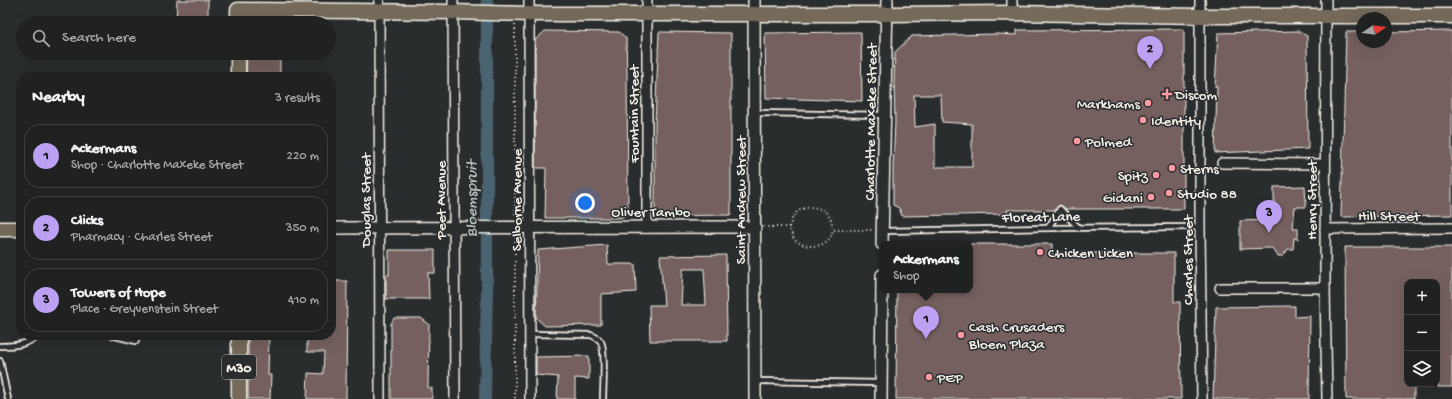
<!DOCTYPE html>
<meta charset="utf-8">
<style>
body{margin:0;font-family:"Gochi Hand",sans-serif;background:#2d2f2f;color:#f1f3f6}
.controls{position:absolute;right:12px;bottom:12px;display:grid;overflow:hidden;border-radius:8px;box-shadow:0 4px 16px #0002}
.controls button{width:36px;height:36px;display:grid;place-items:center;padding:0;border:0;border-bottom:1px solid #3d3f40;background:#202222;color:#f1f3f6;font:20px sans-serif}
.compass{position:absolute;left:1356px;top:12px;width:36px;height:36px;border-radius:50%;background:#202222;box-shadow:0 4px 16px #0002;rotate:77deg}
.you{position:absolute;left:585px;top:203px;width:14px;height:14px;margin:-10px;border:3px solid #fff;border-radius:50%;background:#1a73e8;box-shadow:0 0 0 6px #1a73e833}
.badge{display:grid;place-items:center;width:26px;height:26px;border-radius:50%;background:#bca0f2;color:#111;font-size:13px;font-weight:700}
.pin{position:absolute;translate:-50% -33px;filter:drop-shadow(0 1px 2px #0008)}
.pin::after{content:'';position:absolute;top:21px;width:14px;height:12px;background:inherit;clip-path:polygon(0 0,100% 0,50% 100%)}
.popup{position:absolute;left:879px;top:241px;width:94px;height:52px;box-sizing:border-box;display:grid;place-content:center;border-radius:8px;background:#202222;filter:drop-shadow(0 1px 3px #0005);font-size:13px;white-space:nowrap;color:#a2a4a5}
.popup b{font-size:15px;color:#f1f3f6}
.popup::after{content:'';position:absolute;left:50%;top:100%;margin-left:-8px;border:8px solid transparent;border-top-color:#202222}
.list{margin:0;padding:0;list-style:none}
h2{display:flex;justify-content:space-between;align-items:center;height:52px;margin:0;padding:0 16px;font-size:17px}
h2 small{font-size:13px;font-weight:400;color:#a2a4a5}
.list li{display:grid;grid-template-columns:26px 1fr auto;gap:12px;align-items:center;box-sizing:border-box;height:64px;margin:0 8px 8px;padding:0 8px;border:1px solid #3d3f40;border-radius:16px}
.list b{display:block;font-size:15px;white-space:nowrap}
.list p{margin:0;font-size:13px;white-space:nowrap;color:#a2a4a5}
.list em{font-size:13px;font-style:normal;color:#a2a4a5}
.icon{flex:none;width:22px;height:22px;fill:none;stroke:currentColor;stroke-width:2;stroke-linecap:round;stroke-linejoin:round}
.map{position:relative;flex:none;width:1452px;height:399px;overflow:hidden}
.search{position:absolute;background:#202222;box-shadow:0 4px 16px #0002;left:16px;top:16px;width:320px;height:44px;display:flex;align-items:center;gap:10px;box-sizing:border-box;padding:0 14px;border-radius:22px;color:#a2a4a5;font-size:15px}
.panel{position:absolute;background:#202222;box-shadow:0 4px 16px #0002;left:16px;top:72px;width:320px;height:268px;border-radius:16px}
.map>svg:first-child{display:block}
</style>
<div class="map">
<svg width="1452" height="399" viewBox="0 0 1452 399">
<rect width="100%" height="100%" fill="#2a2d2e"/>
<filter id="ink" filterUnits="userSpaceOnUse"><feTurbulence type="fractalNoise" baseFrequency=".025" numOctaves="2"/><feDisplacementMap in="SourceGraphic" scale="8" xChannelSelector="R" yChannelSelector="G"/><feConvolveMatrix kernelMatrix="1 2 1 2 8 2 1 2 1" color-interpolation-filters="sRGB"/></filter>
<g filter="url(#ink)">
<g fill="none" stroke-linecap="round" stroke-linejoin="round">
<polyline stroke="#4a646f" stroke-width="12" points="485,399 487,285 487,0"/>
</g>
<g fill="#74615f" stroke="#f4f1e8" fill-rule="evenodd">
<polygon points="177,0 208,0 208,23 176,23"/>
<path d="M1184,29V209H1066L1060,205L1055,210H1007L1008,214L902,216L899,208L893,205V167L895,122L894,81L895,52L912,36L997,34L1017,35V30ZM914,95H941L942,122L972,124V167H935V124L915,127Z"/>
<polygon points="545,31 619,32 626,38 627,76 628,213 621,218 545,218 546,168 535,168 535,40"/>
<polygon points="1298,31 1307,36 1308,149 1215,153 1217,87 1215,87 1218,33"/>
<polygon points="1452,31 1452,215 1341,217 1346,32 1362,32 1362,42 1386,42 1386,32"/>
<polygon points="659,32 731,33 731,215 655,216 655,124"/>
<polygon points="861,32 862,101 766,98 765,33"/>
<polygon points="247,53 280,53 280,77 246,77"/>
<polygon points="1305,186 1306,207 1295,207 1293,228 1298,228 1298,239 1294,238 1293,249 1288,249 1283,256 1278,256 1272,248 1240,249 1240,221 1270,220 1274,214 1274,187"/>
<polygon points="970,244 1052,244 1052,253 1174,253 1174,302 1180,302 1181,399 896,399 897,290 970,290"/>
<polygon points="607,245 608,264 635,264 636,292 601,294 601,325 545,326 536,318 538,250"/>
<polygon points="1345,247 1452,247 1452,387 1437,387 1437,282 1407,282 1407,384 1414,384 1414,399 1346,399"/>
<polygon points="389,250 435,250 435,273 428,273 429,299 386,299 386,275 389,275"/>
<path d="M726,255L727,341H650L649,305H664L660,256ZM683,269H704L706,305H681Z"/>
<polygon points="331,281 347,281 346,399 307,399 308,373 323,374 324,352 307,352 307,335 331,335"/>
<polygon points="1295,306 1295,317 1310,316 1309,399 1213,399 1216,307"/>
<polygon points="394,318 421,318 429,324 428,388 432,388 432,399 391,399 391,324"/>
<polygon points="248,335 269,335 268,375 271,375 270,399 248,399"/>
<polygon points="589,356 589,379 575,378 575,399 557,399 558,377 536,375 536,357"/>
</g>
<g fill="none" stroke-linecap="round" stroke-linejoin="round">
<defs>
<g id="service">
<polyline points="754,113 884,115"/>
<polyline points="1048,228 1060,209 1078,227"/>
<polyline points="882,231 1048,228 1200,227"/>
<path d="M530,334L591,335C595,337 599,338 601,342C606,352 603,387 603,399"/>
<polyline points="111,335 136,341"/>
<path d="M0,346C19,346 25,344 42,335"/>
<polyline points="0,361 8,399"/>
<polyline points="756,381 881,383"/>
</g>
<g id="minor">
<polyline points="379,0 380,399"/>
<polyline points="453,0 455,399"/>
<polyline points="529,0 530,399"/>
<polyline points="1012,0 1012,13"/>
<polyline points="1200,0 1200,227 1202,399"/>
<polyline points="1326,0 1325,288 1327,399"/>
<polyline points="1222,163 1325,164"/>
<polyline points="647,228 647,0"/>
<polyline points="1325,229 1452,228"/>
<polyline points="1220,288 1325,288"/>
</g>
<g id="tertiary">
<polyline points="754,0 755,399"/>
<polyline points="331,228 755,227"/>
<polyline points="882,244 887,0"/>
<polyline points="881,399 882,275"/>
</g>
<g id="primary">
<polyline points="238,23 238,10 453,12 529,14 887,14 1012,13 1201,16 1452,16"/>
<polyline points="238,53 238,77"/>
<polyline points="0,229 21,229"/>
<polyline points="239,335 239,399"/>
</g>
</defs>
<use href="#service" stroke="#f4f1e8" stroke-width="8"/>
<use href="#minor" stroke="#f4f1e8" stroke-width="12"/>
<use href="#tertiary" stroke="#f4f1e8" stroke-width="14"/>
<use href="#primary" stroke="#f4f1e8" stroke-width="17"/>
<g stroke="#f4f1e8" stroke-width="2" stroke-dasharray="1 3" stroke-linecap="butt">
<polyline points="515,25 515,217"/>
<path d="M764,227H789C791,231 792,236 794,239C802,248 821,249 829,239C831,237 832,233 833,230H872"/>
<path d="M789,227C791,223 792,218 794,215C804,204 822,205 830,217C832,220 832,226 833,230"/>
<polyline points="515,237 515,399"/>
</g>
<use href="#service" stroke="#2a2d2e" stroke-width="4.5"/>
<use href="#minor" stroke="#2a2d2e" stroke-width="9"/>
<use href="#tertiary" stroke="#2a2d2e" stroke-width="11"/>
<use href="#primary" stroke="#746a5a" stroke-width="14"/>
</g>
</g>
<g fill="#ff9aa2" stroke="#2a2d2e" stroke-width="1.5">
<path d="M1165 88h4v4h4v4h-4v4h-4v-4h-4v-4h4z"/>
<circle cx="1148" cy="103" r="4"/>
<circle cx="1143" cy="120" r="4"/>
<circle cx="1077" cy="141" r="4"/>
<circle cx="1172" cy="168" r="4"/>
<circle cx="1156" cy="175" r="4"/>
<circle cx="1169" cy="193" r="4"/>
<circle cx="1151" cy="197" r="4"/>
<circle cx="1040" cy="252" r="4"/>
<circle cx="961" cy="335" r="4"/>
<circle cx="929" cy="377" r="4"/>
</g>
<g text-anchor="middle" stroke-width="3" stroke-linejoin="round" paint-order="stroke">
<rect fill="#2a2d2e" stroke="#b7b6b0" stroke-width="1" x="222" y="355" width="34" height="24" rx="3"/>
<g font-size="14" font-weight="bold" fill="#f4f1e8">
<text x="239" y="372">M30</text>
</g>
<g font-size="15" fill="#f4f1e8" stroke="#2a2d2e" text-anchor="start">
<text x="1175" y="99">Discom</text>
<text x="1140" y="108" text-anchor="end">Markhams</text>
<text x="1151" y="125">Identity</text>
<text x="1085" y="146">Polmed</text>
<text x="1180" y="173">Sterns</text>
<text x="1148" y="180" text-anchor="end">Spitz</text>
<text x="1177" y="198">Studio 88</text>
<text x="1143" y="202" text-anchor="end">Gidani</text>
<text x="1048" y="257">Chicken Licken</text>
<text x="969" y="331">Cash Crusaders<tspan x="969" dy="17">Bloem Plaza</tspan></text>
<text x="937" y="382">PEP</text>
</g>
<g font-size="15" fill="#f4f1e8" stroke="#2a2d2e">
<text transform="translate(633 114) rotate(-90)" y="5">Fountain Street</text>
<text transform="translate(870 122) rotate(-89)" y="5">Charlotte Maxeke Street</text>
<text transform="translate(365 200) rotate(-90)" y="5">Douglas Street</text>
<text transform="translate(440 200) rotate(-90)" y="5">Peet Avenue</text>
<text transform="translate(516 200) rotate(-90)" y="5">Selborne Avenue</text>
<text transform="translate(740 200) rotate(-90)" y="5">Saint Andrew Street</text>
<text transform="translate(1311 200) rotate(-90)" y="5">Henry Street</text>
<text x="651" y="216">Oliver Tambo</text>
<text x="1389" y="220">Hill Street</text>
<text transform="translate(1041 216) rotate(-1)" y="5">Floreat Lane</text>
<text transform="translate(1187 260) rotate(-90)" y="5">Charles Street</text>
</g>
<g font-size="16" font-style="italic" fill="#b0b9b8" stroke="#2a2d2e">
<text transform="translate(470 199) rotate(-90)" y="6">Bloemspruit</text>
</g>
</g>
</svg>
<div class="controls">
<button>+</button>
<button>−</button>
<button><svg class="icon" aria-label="layers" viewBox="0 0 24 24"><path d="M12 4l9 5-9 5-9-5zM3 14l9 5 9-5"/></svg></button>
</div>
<svg class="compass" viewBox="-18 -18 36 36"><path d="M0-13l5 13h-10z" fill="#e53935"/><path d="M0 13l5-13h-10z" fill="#a2a4a5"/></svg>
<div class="you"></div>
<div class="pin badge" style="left:926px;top:339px">1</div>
<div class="popup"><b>Ackermans</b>Shop</div>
<div class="pin badge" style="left:1150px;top:69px">2</div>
<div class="pin badge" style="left:1269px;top:233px">3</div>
<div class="search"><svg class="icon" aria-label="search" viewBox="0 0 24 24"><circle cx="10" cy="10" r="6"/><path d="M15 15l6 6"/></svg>Search here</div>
<section class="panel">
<h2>Nearby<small>3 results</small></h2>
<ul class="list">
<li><span class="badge">1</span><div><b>Ackermans</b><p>Shop · Charlotte Maxeke Street</p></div><em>220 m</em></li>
<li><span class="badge">2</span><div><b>Clicks</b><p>Pharmacy · Charles Street</p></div><em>350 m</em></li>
<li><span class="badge">3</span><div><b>Towers of Hope</b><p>Place · Greyvenstein Street</p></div><em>410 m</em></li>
</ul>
</section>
</div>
